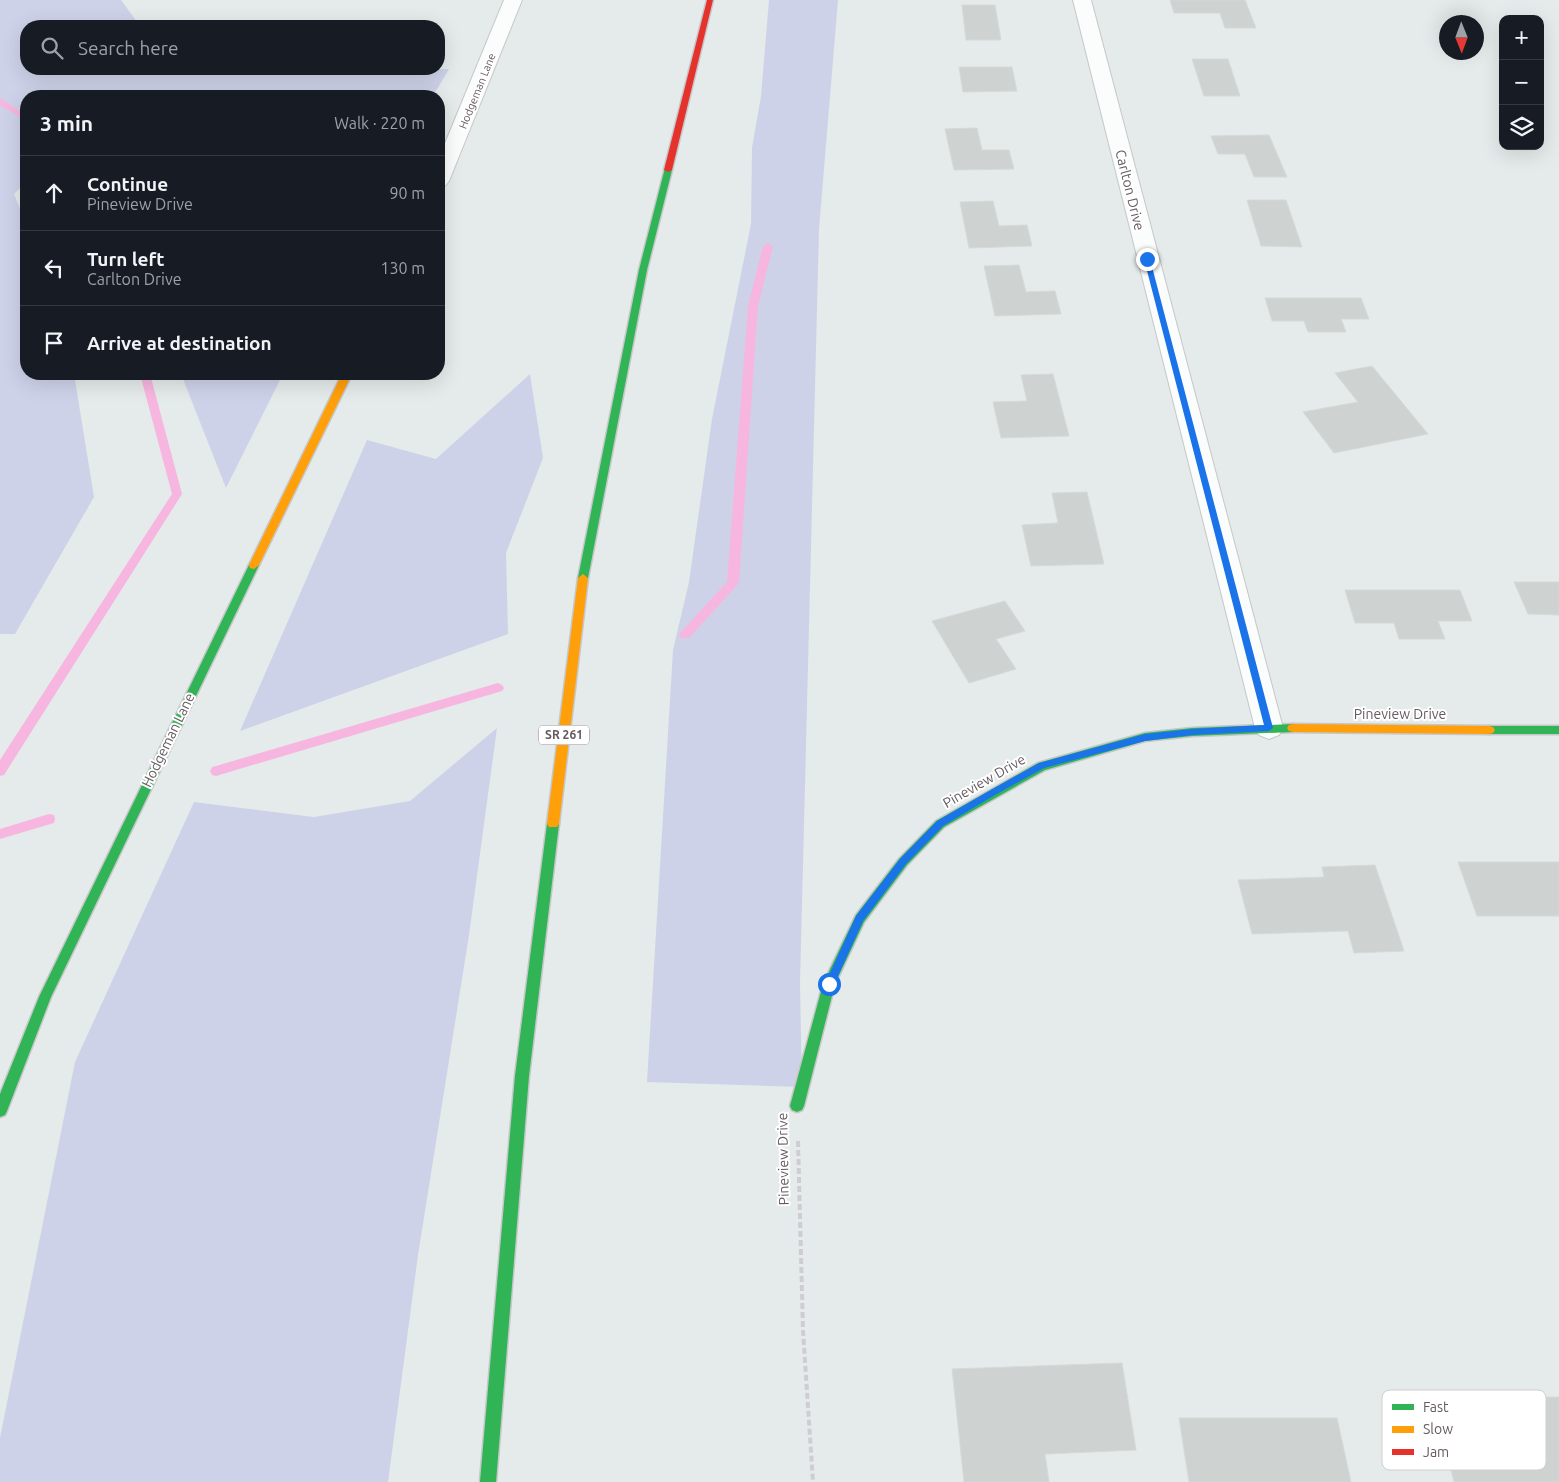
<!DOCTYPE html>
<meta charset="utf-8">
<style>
body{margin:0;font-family:Ubuntu,sans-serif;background:#20242c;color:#f1f3f6}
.controls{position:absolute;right:15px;top:15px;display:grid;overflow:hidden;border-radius:10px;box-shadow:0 5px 20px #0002}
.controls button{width:45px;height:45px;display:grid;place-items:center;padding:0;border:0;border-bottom:1px solid #363941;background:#171b24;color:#f1f3f6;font:25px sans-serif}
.compass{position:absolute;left:1439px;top:15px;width:45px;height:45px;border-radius:50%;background:#171b24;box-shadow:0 5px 20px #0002;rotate:179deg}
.stop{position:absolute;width:15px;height:15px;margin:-11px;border:4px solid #1a73e8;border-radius:50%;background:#fff}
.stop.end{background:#1a73e8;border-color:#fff;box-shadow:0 1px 5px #0008}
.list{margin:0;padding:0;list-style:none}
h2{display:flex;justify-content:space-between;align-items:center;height:65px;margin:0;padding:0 20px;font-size:21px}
h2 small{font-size:16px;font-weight:400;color:#9ea1a6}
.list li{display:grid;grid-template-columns:32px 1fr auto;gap:15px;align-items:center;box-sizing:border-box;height:75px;padding:0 20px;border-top:1px solid #363941}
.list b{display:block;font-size:19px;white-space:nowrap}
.list p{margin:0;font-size:16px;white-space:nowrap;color:#9ea1a6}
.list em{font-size:16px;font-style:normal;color:#9ea1a6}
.icon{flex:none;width:28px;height:28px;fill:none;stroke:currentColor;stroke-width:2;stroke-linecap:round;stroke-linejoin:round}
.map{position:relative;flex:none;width:1559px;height:1482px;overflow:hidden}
.search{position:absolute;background:#171b24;box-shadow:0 5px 20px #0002;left:20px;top:20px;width:425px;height:55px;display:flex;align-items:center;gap:12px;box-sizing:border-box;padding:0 18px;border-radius:20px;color:#9ea1a6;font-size:19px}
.panel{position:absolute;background:#171b24;box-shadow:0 5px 20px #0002;left:20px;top:90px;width:425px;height:290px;border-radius:20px}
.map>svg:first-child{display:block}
</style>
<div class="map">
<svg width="1559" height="1482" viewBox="0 0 1559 1482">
<rect width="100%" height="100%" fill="#e4ebea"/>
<g fill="#ced2e9">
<polygon points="0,0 121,0 140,26 26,26 26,69 297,69 320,72 449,69 433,96 26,96 26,182 14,194 26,223 26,374 74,374 94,497 15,634 0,634"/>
<polygon points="769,0 838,0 819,229 800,984 802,1087 647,1082 673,650 689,582 712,419 751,224 752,148 761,96"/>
<polygon points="181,374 283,374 226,488"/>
<polygon points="530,374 543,458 506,553 508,634 240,731 367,440 436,459"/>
<polygon points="497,728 469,935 418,1255 388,1482 0,1482 0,1438 75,1062 194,802 314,817 410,801"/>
</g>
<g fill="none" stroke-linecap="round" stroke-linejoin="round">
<g fill="#f7b6df" fill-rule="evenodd">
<polygon points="0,98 26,115 26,121 0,105"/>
<polygon points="768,243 773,246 758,306 739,583 689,638 681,638 679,635 681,632 727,582 748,306 763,246"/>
<polygon points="140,374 150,374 182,494 4,775 0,776 0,760 172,494"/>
<polygon points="498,683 502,685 504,688 502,691 216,776 212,775 210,771 212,767 216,766"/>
<polygon points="49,814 54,815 55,819 54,823 0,839 0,829"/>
</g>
</g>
<g fill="#ced3d1" stroke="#d4dad8">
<polygon points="1170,0 1245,0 1256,28 1225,28 1220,13 1174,13"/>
<polygon points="962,5 995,5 1001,40 966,40"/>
<polygon points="1192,59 1228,59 1240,96 1204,96"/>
<polygon points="959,67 1012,67 1017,91 963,92"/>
<polygon points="977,128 982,150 1009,150 1014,169 954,170 945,129"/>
<polygon points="1269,135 1287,177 1254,177 1245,154 1218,154 1211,136"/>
<polygon points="1247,200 1286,200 1302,247 1261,246"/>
<polygon points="993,201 999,226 1027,225 1032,246 969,248 960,202"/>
<polygon points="1019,265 1026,292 1055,291 1061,314 995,316 984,266"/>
<polygon points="1265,298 1361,298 1369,319 1341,319 1346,332 1308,332 1304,321 1272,321"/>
<polygon points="1372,366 1428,434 1334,453 1303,412 1358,402 1335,373"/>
<polygon points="1053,374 1069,436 1001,438 993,402 1027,401 1021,375"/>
<polygon points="1087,492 1104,564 1031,566 1022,525 1058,523 1052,493"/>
<polygon points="1514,582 1559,582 1559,615 1528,614"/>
<polygon points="1345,590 1460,590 1472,621 1438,621 1445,639 1399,639 1394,623 1355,623"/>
<polygon points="1005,601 1025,631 996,639 1016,669 969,683 932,621"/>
<polygon points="1458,862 1559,862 1559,916 1477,916"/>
<polygon points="1375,865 1404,951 1354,953 1348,931 1252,934 1238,880 1324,877 1322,867"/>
<polygon points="1122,1363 1136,1450 1045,1454 1049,1482 964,1482 952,1369"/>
<polygon points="1559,1397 1559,1482 1454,1482 1433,1398"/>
<polygon points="1179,1418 1337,1418 1351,1482 1189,1482"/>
</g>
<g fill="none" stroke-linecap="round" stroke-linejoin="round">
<defs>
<g id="street">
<polygon points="504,0 522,0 449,181 446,185 439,187 439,158"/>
<polygon points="1073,0 1091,0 1283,728 1279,735 1269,739 1259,735 1255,728"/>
</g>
<g id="fast">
<polygon points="665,168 672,170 647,270 588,578 583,582 578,578 639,270"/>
<polygon points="254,561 259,565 51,997 7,1111 5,1115 0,1117 0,1094 39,997 249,565"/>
<polygon points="1293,724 1297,725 1299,728 1297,731 1293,732 1192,736 1145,741 1045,770 944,827 907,865 864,922 835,984 804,1106 802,1110 797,1112 792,1110 790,1106 823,984 856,915 899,859 936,821 1038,763 1145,733 1192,728"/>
<polygon points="1489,726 1559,726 1559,734 1489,734 1485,733 1483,730 1485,727"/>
<polygon points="553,819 557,821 559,824 529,1076 496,1482 480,1482 515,1076 547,824 549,821"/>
</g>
<g id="slow">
<polygon points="342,374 352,374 259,565 254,569 250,568 249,565"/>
<polygon points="583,574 588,578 559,824 557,827 549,827 547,824 578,578"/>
<polygon points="1293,724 1489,726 1493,727 1495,730 1493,733 1489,734 1293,732 1289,731 1287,728 1289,725"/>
</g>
<polygon id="jam" points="707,0 713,0 672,170 668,172 664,170"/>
</defs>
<use href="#street" stroke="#c6c7c7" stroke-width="2"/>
<use href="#fast" stroke="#c6c7c8" stroke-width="3"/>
<use href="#slow" stroke="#c6c7c8" stroke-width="3"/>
<use href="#jam" stroke="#c6c7c8" stroke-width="3"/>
<polyline stroke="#cecdd4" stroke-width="4" stroke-dasharray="6 3" stroke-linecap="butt" points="798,1141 803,1331 813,1482"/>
<use href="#street" fill="#fbfcfc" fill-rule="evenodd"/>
<use href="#fast" fill="#30b455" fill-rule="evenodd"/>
<use href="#slow" fill="#ff9f0a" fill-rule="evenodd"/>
<use href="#jam" fill="#e5322d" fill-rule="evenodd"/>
</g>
<polygon fill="#1a73e8" points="1147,257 1150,259 1273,728 1269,731 1192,735 1145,741 1044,768 995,795 943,826 906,864 863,921 833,987 826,987 825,984 856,916 900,859 937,821 989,791 1039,763 1145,734 1192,729 1264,725 1144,259"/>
<g text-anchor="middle" stroke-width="4" stroke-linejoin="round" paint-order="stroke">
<g font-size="11" fill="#645a5f" stroke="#fff">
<text transform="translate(477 91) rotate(-68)" y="4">Hodgeman Lane</text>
</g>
<rect fill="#fff" stroke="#928c8f" stroke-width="1" x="539" y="725.5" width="50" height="19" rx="4"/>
<g font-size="12" font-weight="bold" fill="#645a5f">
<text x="564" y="739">SR 261</text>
</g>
<g font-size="14" fill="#645a5f" stroke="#fff">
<text transform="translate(1130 190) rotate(76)" y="5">Carlton Drive</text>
<text x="1400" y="719">Pineview Drive</text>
<text transform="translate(168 740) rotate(-64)" y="5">Hodgeman Lane</text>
<text transform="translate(984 781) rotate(-30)" y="5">Pineview Drive</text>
<text transform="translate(783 1159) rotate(-91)" y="5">Pineview Drive</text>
</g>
</g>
<rect x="1382" y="1390" width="164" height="80" rx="8" fill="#fff" stroke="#d0cecf" stroke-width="1"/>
<rect x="1392" y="1404" width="22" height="6" fill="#30b455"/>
<rect x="1392" y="1426" width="22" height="7" fill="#ff9f0a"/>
<rect x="1392" y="1449" width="22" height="6" fill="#e5322d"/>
<g font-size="14" fill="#645a5f">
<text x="1423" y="1412">Fast</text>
<text x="1423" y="1434">Slow</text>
<text x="1423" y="1457">Jam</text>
</g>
</svg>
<div class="controls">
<button>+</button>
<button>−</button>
<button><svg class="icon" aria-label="layers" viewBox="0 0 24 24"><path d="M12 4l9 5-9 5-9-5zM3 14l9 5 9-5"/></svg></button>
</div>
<svg class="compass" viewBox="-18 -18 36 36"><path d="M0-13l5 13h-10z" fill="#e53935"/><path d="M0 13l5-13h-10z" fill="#9ea1a6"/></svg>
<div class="stop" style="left:829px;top:984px"></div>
<div class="stop end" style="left:1147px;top:259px"></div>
<div class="search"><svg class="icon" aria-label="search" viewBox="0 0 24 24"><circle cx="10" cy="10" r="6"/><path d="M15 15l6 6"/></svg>Search here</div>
<section class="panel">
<h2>3 min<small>Walk · 220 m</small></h2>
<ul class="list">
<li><svg class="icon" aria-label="ahead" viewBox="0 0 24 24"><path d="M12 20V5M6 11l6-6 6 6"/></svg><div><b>Continue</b><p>Pineview Drive</p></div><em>90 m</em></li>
<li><svg class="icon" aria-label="left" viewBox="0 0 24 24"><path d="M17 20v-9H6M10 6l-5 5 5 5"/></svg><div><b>Turn left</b><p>Carlton Drive</p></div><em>130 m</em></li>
<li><svg class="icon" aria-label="arrive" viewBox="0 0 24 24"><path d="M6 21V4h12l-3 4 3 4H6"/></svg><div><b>Arrive at destination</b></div></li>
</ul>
</section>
</div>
